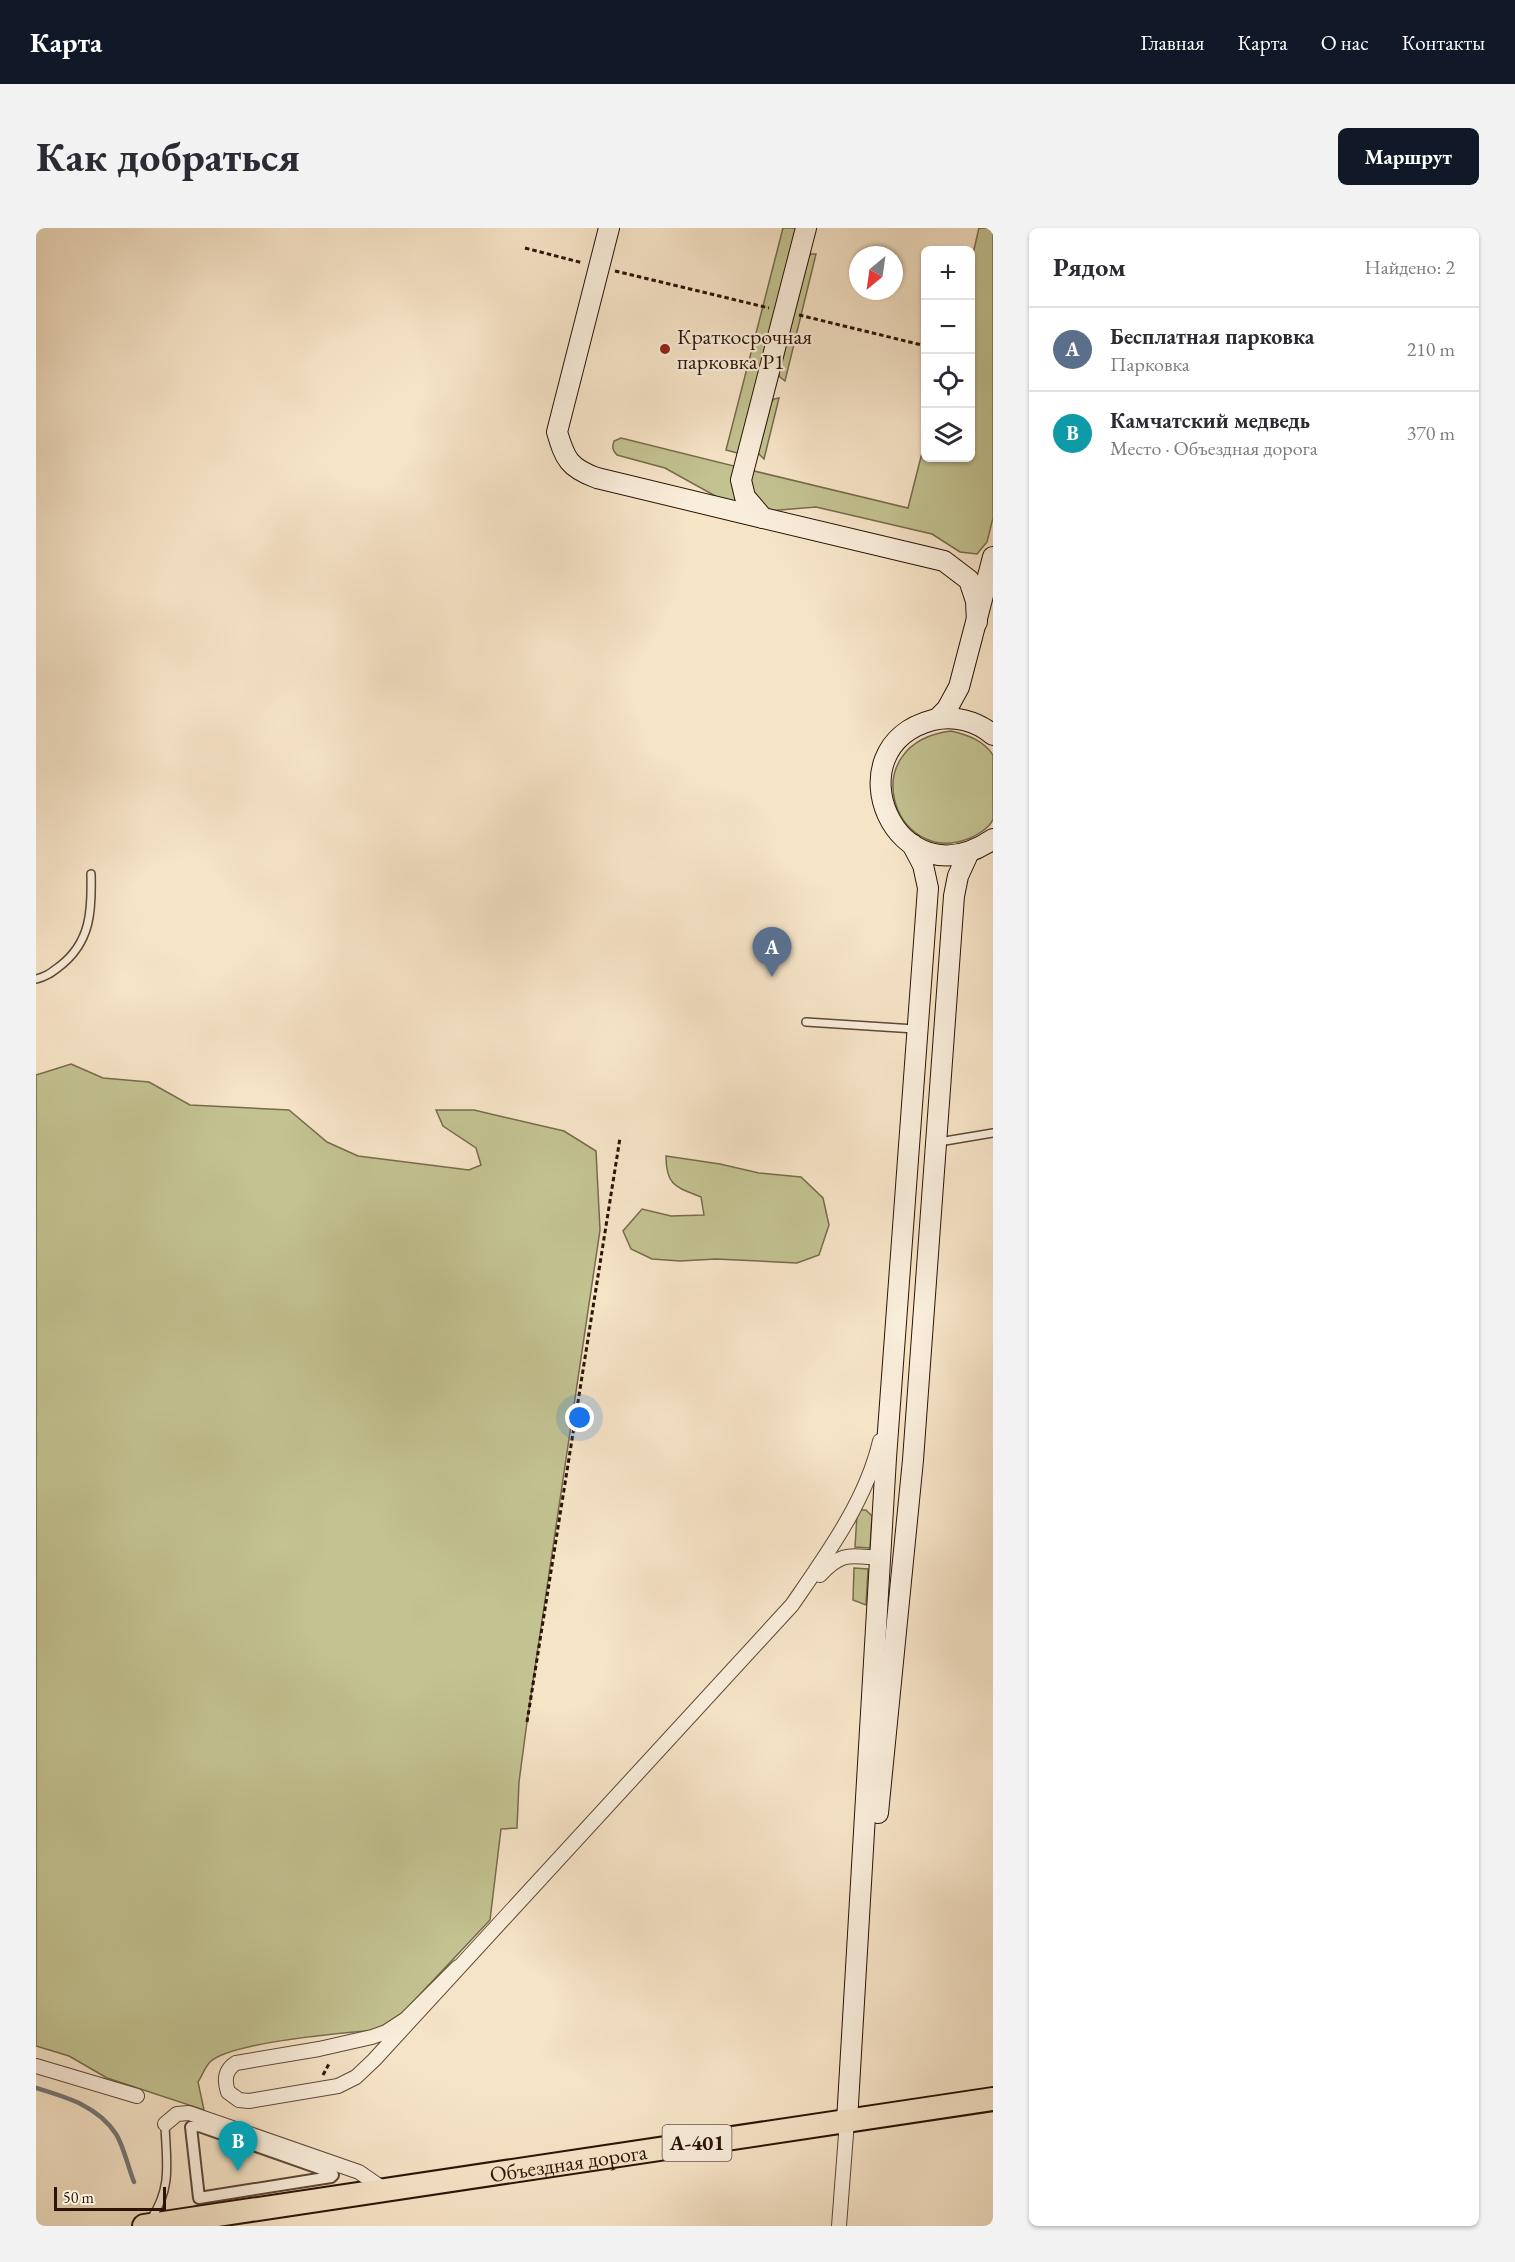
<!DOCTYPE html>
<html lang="ru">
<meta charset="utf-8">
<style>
body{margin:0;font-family:"EB Garamond",serif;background:#f2f2f3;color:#2b2b33}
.controls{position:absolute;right:18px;top:18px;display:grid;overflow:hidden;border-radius:9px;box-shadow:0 2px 4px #0004}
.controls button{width:54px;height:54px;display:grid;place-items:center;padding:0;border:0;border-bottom:2px solid #e1e1e2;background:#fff;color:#2b2b33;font:30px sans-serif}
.compass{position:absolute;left:813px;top:18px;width:54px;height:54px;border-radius:50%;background:#fff;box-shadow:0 2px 4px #0004;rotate:209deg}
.scale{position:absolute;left:18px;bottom:15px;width:112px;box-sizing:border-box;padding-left:6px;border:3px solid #2b1406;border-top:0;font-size:16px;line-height:21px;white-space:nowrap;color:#2b1406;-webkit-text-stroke:4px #f9eddb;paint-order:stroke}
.you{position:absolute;left:544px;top:1190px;width:21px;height:21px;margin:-15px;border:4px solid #fff;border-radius:50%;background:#1a73e8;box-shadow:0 0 0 9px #1a73e833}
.badge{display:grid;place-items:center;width:39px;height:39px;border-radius:50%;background:#111827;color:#fff;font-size:20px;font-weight:700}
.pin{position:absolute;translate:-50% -50px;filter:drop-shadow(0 2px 3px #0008)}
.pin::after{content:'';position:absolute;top:32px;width:21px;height:18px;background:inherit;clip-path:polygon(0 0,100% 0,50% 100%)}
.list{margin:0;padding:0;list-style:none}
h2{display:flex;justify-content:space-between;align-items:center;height:78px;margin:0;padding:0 24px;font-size:26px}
h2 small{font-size:20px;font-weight:400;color:#7c7c81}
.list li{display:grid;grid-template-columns:39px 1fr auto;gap:18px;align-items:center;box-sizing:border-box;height:84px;padding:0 24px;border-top:2px solid #e1e1e2}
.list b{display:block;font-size:22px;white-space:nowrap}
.list p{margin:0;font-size:20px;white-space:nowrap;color:#7c7c81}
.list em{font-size:20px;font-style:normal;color:#7c7c81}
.icon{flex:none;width:33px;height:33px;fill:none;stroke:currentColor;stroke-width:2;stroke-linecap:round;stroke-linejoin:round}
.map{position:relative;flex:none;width:957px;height:1998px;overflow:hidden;border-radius:9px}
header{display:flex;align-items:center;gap:36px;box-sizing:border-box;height:84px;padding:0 30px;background:#111827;color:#fff}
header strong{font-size:28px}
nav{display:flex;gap:33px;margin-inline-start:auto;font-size:21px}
.intro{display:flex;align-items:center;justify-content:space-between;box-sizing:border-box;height:144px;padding:0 36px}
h1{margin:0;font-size:42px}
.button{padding:15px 27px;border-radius:9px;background:#111827;color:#fff;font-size:21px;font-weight:700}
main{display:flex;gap:36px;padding:0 36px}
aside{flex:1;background:#fff;border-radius:9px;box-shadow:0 2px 4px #0004}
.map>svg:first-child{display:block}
</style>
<header>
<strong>Карта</strong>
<nav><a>Главная</a><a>Карта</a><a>О нас</a><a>Контакты</a></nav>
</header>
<div class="intro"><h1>Как добраться</h1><a class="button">Маршрут</a></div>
<main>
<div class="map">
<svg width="957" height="1998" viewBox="0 0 957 1998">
<rect width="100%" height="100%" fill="#f6e4c7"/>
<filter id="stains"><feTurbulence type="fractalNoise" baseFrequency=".00333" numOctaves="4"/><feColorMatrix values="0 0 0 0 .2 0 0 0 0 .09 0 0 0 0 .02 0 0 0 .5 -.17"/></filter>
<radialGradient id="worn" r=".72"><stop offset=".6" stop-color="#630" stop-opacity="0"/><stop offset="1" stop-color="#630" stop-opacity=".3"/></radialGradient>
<g fill="#c3c291" stroke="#776b4c" stroke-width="1.5">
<polygon points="747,0 763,0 705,226 690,222"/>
<polygon points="943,0 957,0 957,290 951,314 941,326 924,324 896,306 780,279 732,283 712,260 714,242 872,280 889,213 890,230 934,230 935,34"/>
<polygon points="775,26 780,26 749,153 744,149 741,141 769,32"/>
<polygon points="743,170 728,231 720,223 732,177 738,171"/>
<path d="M585,210L702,239L708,279L692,275L629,240L581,227C576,222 576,219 578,213Z"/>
<path d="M915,503C932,507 947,512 957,527C957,540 957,582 957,591C954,600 940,608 932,611C856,639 818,515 915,503Z"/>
<path d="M35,836L67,850L113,854L154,877L253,882L291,914L322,928L433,942L445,937L440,920L407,898L400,882H438L528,903L560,923L564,1002L491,1494L483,1554L481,1600L465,1601L454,1692L358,1794L339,1802C307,1805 195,1814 174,1834C169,1839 166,1848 162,1854L168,1882L71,1850L33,1828L0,1818V847Z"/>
<path d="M630,928L684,936L723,945L765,949L787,970L793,997L783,1027L761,1035L680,1031L644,1033L616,1031L595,1021L587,1003L606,981L635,988L668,987L665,969C640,959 630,958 630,928Z"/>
<polygon points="824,1282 830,1282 836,1288 834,1320 819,1319 821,1286"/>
<polygon points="818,1340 832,1341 830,1377 817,1372"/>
</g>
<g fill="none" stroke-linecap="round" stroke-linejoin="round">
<path stroke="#737876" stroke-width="4.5" d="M0,1860C30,1869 62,1878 80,1906C88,1919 92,1939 98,1954"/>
<defs>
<g id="service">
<path d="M0,751C10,749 16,744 24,738C55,714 56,682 55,646"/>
<polyline points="770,794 879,801"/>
<polyline points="903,914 957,905"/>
<path d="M115,1991C137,1958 130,1933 129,1896"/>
</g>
<polygon id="pedestrian" points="163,1898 294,1944 297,1947 295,1949 163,1970 155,1899"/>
<g id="minor">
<path d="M784,1347C806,1323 814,1328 844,1330"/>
<path d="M422,1739L370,1791L350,1804L336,1809L283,1821L200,1835C189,1842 188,1852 192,1864L203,1872L213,1873L302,1858L320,1849L338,1832L756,1377C791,1326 830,1273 844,1213"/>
<polyline points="0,1838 101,1868"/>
<polyline points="129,1896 141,1886 153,1885 323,1944 349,1962"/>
<polyline points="803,1998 811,1893"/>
</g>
<g id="secondary">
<path d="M573,0L521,204C529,231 533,240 561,250L727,290"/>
<polyline points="770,0 705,252 709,269 727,290 908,333 933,352 940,373 941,394"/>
<polyline points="901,491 911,481 923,459 957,329"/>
<path d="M957,507C941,493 918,487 897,492C793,519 860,678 957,611"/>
<polyline points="842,1585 877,1232 918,668 922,648 933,624"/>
<polyline points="811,1893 850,1230 892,660 887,637 876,616"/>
</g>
<g id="primary">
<path id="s1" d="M108,1998L957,1871"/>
</g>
</defs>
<use href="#service" stroke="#5e4836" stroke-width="10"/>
<use href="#pedestrian" stroke="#5e4836" stroke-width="14"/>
<use href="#minor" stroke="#5e4836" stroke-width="16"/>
<use href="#secondary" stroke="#2b1406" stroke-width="22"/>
<use href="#primary" stroke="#2b1406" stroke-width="26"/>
<g stroke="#2b1406" stroke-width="3" stroke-dasharray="4.5 3" stroke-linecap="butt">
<polyline points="489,20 547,35"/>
<polyline points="579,43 733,80"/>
<polyline points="763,87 890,118"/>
<polyline points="491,1494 584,910"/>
<polyline points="287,1847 294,1834"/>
</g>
<use href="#service" stroke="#f9eddb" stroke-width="7"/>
<use href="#pedestrian" stroke="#f9eddb" stroke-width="10"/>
<use href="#minor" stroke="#f9eddb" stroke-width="14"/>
<use href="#secondary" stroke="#f9eddb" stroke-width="20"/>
<use href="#primary" stroke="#f6e4c7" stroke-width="22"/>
</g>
<circle fill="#8f2418" stroke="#f9eddb" stroke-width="2" cx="629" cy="121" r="6"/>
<g text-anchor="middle" stroke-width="4.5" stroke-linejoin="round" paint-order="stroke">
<rect fill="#f9eddb" stroke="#695546" stroke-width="1.5" x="626.5" y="1897" width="69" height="36" rx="4.5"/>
<g font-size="21" font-weight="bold" fill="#2b1406">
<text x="661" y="1922">А-401</text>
</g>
<g font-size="22" fill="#2b1406" stroke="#f9eddb" text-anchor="start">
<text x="641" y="116">Краткосрочная<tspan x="641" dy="25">парковка P1</tspan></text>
</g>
<g font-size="22" fill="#2b1406" stroke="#f9eddb">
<text dy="8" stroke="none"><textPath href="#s1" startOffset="429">Объездная дорога</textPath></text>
</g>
</g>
<rect width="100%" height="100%" filter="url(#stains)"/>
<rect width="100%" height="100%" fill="url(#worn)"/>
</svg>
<div class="controls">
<button>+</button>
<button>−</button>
<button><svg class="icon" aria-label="locate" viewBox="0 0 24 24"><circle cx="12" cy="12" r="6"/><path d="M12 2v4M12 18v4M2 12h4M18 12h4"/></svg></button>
<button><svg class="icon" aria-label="layers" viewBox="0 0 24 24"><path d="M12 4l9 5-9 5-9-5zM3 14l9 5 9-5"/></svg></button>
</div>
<svg class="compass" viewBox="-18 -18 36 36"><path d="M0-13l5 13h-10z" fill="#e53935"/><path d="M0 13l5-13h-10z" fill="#7c7c81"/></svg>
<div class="scale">50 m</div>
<div class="you"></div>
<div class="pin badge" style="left:736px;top:749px;background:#5c6f8a">A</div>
<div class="pin badge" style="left:202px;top:1943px;background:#0f9aa8">B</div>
</div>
<aside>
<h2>Рядом<small>Найдено: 2</small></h2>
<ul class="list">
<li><span class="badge" style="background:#5c6f8a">A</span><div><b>Бесплатная парковка</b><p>Парковка</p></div><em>210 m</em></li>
<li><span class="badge" style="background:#0f9aa8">B</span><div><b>Камчатский медведь</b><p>Место · Объездная дорога</p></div><em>370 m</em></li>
</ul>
</aside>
</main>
